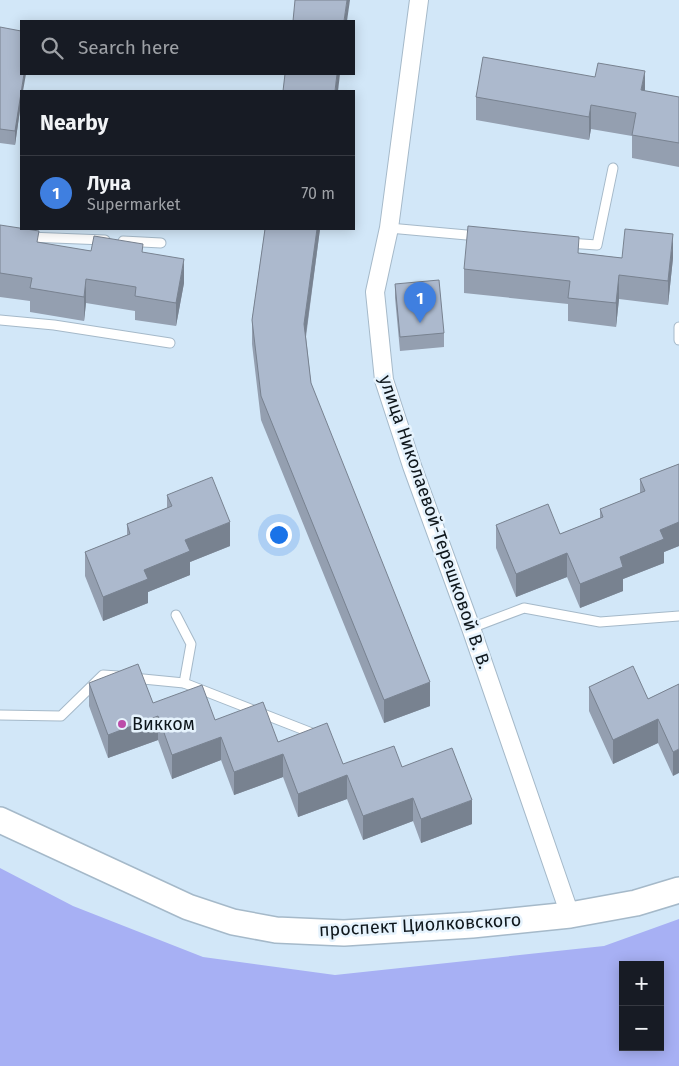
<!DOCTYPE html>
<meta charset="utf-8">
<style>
body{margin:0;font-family:"Fira Sans",sans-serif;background:#242831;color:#f1f3f6}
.controls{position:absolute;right:15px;bottom:15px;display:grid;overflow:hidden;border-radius:0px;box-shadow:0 2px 12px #0003}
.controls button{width:45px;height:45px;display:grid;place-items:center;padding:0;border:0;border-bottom:1px solid #363941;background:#171b24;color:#f1f3f6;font:25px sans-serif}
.you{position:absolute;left:278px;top:534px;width:18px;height:18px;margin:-12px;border:4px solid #fff;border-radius:50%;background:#1a73e8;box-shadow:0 0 0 8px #1a73e833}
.badge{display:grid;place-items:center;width:32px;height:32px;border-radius:50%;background:#b45309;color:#fff;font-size:16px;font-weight:700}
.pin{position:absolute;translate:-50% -41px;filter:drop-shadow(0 1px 2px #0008)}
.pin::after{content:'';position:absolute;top:26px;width:18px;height:15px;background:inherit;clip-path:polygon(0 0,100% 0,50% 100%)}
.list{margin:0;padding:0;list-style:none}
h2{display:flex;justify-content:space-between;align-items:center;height:65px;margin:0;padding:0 20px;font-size:21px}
h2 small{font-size:16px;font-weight:400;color:#9ea1a6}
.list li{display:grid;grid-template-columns:32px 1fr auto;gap:15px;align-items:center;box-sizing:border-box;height:75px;padding:0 20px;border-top:1px solid #363941}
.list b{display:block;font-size:19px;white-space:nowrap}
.list p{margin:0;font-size:16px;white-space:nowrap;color:#9ea1a6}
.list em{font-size:16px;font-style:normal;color:#9ea1a6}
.icon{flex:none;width:28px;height:28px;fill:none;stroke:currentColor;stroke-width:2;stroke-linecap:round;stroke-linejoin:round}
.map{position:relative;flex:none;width:679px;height:1066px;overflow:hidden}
.search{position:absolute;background:#171b24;box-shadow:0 2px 12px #0003;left:20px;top:20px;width:335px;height:55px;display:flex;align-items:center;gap:12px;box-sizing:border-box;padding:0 18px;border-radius:0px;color:#9ea1a6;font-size:19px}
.panel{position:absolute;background:#171b24;box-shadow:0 2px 12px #0003;left:20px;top:90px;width:335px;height:140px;border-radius:0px}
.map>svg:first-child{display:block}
</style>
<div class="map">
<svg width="679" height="1066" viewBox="0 0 679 1066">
<rect width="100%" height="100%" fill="#d2e7f8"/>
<path fill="#a7b0f4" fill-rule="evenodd" d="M0,868L73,906L203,957L335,975L604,946L679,919V1066H0ZM623,965H660V1047H623Z"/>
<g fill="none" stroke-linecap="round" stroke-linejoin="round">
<defs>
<g id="service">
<polyline points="389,228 478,236"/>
<polyline points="28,237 105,240"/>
<polyline points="123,241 161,243"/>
<polyline points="568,243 597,245 613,168"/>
<polyline points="0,320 54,325 170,343"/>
<polyline points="679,327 679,340"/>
<polyline points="176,615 191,644 184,683"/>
<polyline points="471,628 524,608 600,622 679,616"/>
<polyline points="133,678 184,683 312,733"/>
<polyline points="0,715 61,716 103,675 118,676"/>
</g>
<polyline id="minor" points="419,0 389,228 375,292 384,380 412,466 471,628 570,915"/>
<polyline id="secondary" points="0,820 188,907 233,922 276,930 344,933 472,925 570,915 636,903 679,890"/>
</defs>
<use href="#service" stroke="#a5b9c9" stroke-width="11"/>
<use href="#minor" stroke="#a5b9c9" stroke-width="20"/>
<use href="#secondary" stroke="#a5b9c9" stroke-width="28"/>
<use href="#service" stroke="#fff" stroke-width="9"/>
<use href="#minor" stroke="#fff" stroke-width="18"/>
<use href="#secondary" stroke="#fff" stroke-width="25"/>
</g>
<g fill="#949fb0">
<polygon points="0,27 21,91 21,103 15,145 0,143"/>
<polygon points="645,91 679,97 679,167 632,158 632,136 591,129 589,140 476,120 476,97"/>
<polygon points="0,225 39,243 91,251 143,253 184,283 176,326 135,320 135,311 86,303 84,321 30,312 30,301 0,297"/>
<polygon points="265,229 320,229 306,337 311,383 430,706 384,723 261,420 252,344 252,320"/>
<polygon points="579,253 622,258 673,258 668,305 619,299 616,327 568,321 568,304 464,293 464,269"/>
<polygon points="395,284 444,333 444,347 400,351 395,298"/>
<polygon points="679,464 679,546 664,552 664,563 623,579 623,591 580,608 567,577 516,597 496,548 496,525 560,534 600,518 600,509 640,493 640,479"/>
<polygon points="167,495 230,546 190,562 190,575 148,592 148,603 103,621 85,576 85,552 127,535 127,524 167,508"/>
<polygon points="89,683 153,703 215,720 343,764 402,767 472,824 421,843 413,821 363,840 347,799 298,817 283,777 234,795 221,760 172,779 158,740 108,758 89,706"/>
<polygon points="679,684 673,776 658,743 613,764 589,711 589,687 648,699"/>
</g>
<g fill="#788290">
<polygon points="347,0 350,0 347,21 344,21"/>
<polygon points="645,71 645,95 641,90"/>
<polygon points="24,74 26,74 23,91 21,91 21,103 15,145 15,131"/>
<polygon points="337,74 340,74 338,91 335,91"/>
<polygon points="591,105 591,129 589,140 589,117"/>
<polygon points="317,229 320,229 304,348 304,324"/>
<polygon points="673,234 673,258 668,305 668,281"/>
<polygon points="184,259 184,283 176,326 176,303"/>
<polygon points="619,275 619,299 616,327 616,303"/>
<polygon points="86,279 86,303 84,321 84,297"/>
<polygon points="230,522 230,546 190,562 190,575 148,592 148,603 103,621 103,597 144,570 185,540"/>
<polygon points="679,522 679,546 664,552 664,563 623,579 623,591 580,608 580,584 660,530"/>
<polygon points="567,553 567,577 516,597 516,574"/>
<polygon points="430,682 430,706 384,723 384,700"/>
<polygon points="158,716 158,740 108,758 108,735"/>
<polygon points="658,719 658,743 613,764 613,740"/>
<polygon points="221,737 221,760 172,779 172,755"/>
<polygon points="679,749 679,773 673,776 673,752"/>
<polygon points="283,754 283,777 234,795 234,772"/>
<polygon points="347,775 347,799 298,817 298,794"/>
<polygon points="413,798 413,821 363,840 363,816"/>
<polygon points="472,800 472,824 421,843 421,819"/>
</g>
<g fill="#acb9cd" stroke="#788290">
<polygon points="295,0 347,0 344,21 293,21"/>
<polygon points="0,27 21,31 21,74 24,74 15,131 0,129"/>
<polygon points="483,57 595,77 598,63 645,71 641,90 679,97 679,143 632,135 636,113 591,105 589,117 476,97"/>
<polygon points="285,74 337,74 335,91 283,91"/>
<polygon points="0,225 39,231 37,242 91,251 94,236 143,244 142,252 184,259 176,303 135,296 136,287 86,279 84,297 30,288 32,278 0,273"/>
<polygon points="468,226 579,237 578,253 622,258 625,229 673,234 668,281 619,275 616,303 568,298 570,281 464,269"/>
<polygon points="265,229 317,229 304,324 311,383 430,682 384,700 261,396 252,320"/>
<polygon points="439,280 444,333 400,337 395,284"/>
<polygon points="679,464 679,522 660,530 664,539 620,557 623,567 580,584 567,553 516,574 496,525 548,504 560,534 603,517 600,509 645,491 640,479"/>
<polygon points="212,477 230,522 185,540 190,551 144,570 148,579 103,597 85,552 130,534 127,524 172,506 167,495"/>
<polygon points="138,664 153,703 202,685 215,720 263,702 278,742 327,723 343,764 394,746 402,767 452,748 472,800 421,819 413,798 363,816 347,775 298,794 283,754 234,772 221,737 172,755 158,716 108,735 89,683"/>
<polygon points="633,666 648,699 679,684 679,749 673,752 658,719 613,740 589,687"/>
</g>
<circle fill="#bc4ca9" stroke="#e6f3fd" stroke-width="2" cx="122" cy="724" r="5"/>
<g text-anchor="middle" stroke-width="5" stroke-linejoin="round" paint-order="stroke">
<g font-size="18" fill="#0f171c" stroke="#e6f3fd">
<text transform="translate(435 522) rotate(71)" y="6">улица Николаевой-Терешковой В. В.</text>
<text transform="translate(420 925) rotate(-3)" y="6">проспект Циолковского</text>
</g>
<g font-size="18" fill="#0f171c" stroke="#e6f3fd" text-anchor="start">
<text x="132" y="730">Викком</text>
</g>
</g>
</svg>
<div class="controls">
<button>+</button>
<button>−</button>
</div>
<div class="you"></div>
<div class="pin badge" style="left:420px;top:323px;background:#3f7fe0">1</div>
<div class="search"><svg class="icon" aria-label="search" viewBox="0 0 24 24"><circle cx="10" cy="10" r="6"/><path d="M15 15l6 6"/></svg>Search here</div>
<section class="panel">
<h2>Nearby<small></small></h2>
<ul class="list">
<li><span class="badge" style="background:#3f7fe0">1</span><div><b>Луна</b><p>Supermarket</p></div><em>70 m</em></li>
</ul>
</section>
</div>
